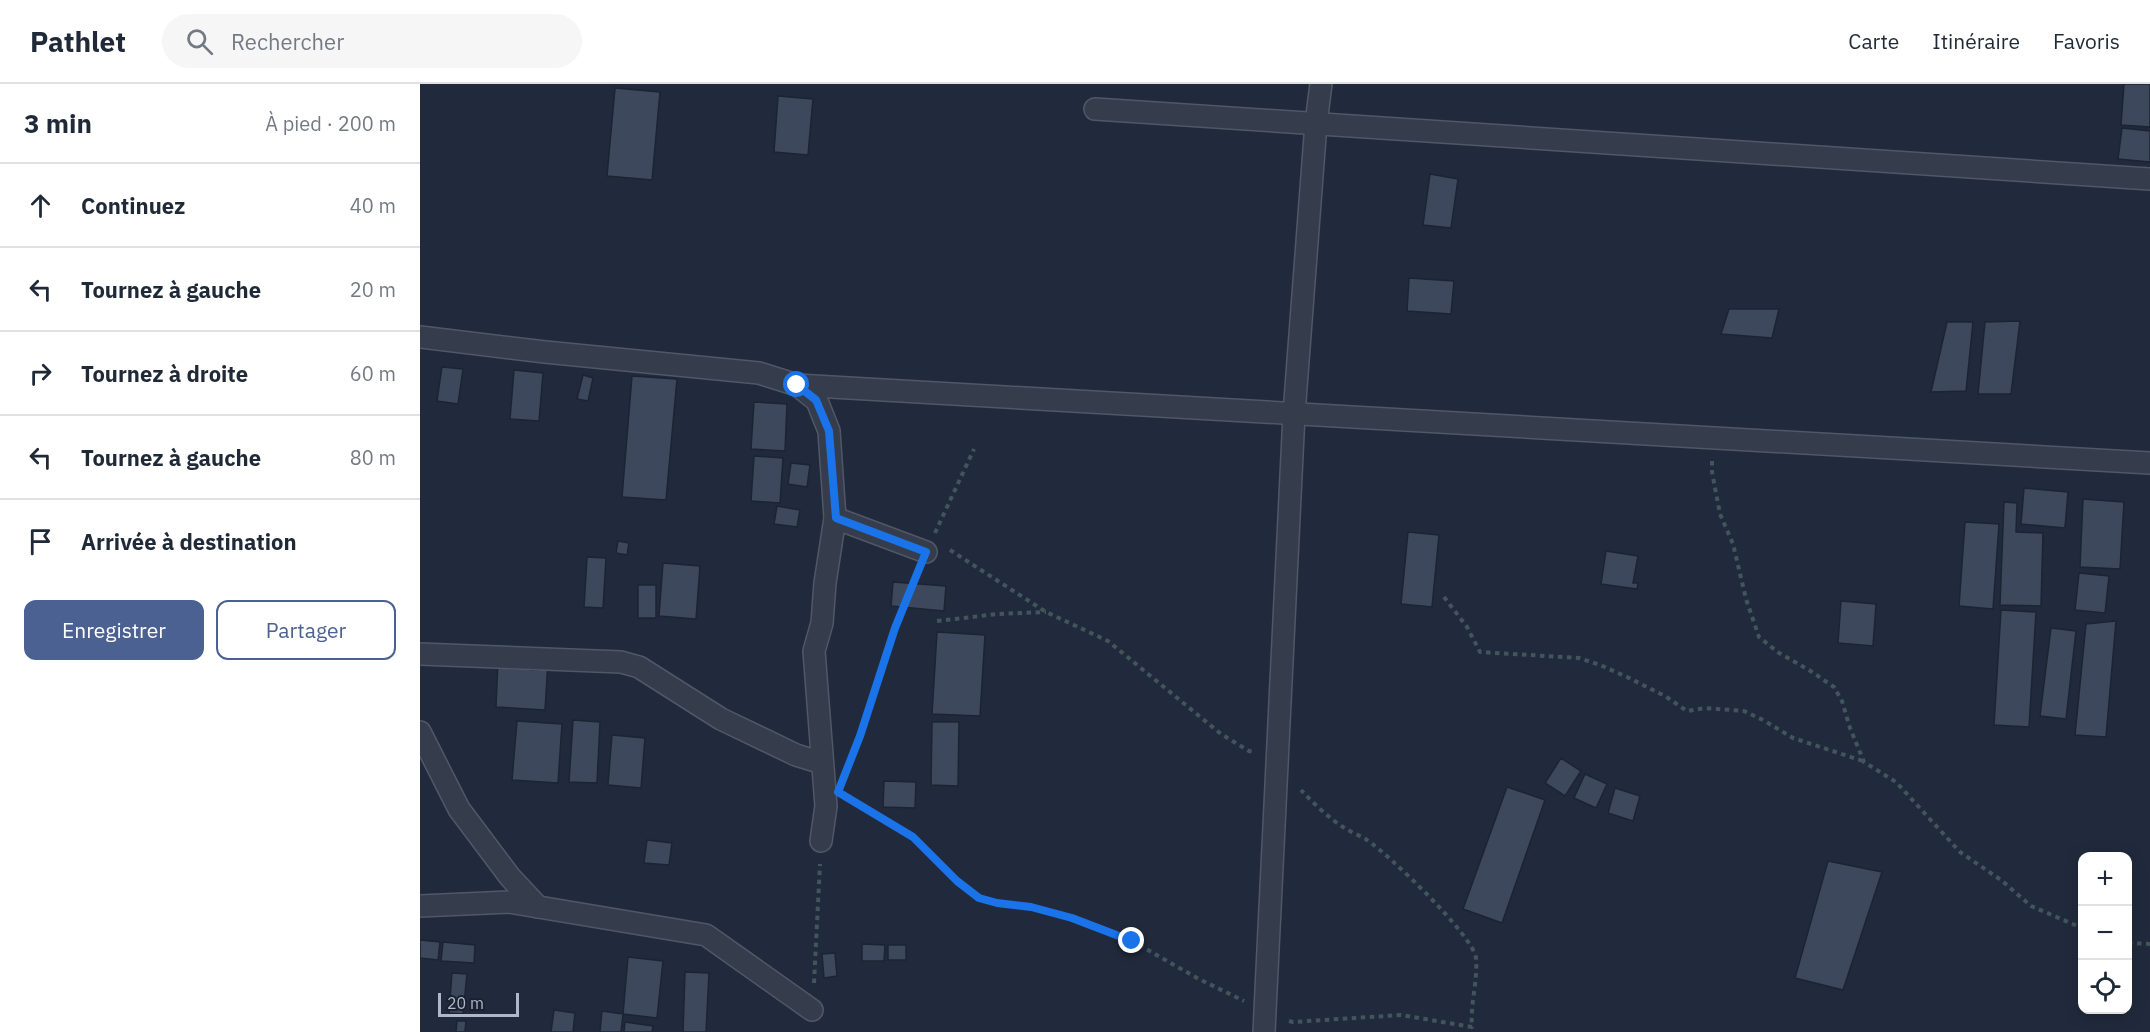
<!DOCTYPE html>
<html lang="fr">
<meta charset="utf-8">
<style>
body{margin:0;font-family:"IBM Plex Sans",sans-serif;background:#f6f6f7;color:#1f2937}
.controls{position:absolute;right:18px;bottom:18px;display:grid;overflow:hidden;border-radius:12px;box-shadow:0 3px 15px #0003}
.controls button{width:54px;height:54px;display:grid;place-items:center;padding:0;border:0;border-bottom:2px solid #e0e1e3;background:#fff;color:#1f2937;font:30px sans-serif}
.scale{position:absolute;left:18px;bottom:15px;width:81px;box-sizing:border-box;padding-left:6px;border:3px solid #b0b7c8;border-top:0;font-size:16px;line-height:21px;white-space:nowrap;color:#b0b7c8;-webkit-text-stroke:4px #1a2231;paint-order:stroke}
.stop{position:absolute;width:18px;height:18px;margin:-14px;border:4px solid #1a73e8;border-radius:50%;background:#fff}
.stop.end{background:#1a73e8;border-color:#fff;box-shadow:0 2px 6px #0008}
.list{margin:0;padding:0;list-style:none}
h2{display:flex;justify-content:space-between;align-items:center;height:78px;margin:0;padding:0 24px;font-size:26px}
h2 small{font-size:20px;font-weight:400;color:#747a83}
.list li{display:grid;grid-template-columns:39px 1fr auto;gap:18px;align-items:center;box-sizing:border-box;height:84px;padding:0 24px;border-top:2px solid #e0e1e3}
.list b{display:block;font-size:22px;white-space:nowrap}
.list em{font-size:20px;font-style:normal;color:#747a83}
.actions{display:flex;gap:12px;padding:18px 24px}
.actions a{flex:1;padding:14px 0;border:2px solid #4a6191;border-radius:12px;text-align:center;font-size:21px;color:#4a6191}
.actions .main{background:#4a6191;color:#fff}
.icon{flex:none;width:33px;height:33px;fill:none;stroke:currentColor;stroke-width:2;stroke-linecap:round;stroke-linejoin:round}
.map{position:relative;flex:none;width:1730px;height:948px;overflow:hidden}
header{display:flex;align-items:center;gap:36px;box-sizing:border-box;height:84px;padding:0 30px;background:#fff;border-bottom:2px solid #e0e1e3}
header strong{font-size:28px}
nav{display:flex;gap:33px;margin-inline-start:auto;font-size:21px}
.search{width:420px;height:54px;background:#f6f6f7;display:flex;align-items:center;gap:15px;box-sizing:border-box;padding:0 21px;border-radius:33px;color:#747a83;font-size:22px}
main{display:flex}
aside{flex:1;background:#fff}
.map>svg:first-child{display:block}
</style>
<header>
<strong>Pathlet</strong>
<div class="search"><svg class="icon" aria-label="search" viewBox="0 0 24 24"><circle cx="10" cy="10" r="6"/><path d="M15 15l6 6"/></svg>Rechercher</div>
<nav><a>Carte</a><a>Itinéraire</a><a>Favoris</a></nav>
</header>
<main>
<aside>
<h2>3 min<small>À pied · 200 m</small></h2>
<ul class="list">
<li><svg class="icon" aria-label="ahead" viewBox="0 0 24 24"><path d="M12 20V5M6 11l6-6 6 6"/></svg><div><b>Continuez</b></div><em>40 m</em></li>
<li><svg class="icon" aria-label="left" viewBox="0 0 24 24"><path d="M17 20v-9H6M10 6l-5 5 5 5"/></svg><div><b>Tournez à gauche</b></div><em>20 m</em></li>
<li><svg class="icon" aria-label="right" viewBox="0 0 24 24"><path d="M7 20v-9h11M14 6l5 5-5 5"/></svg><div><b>Tournez à droite</b></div><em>60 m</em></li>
<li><svg class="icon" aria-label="left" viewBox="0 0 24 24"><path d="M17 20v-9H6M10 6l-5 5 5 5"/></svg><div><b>Tournez à gauche</b></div><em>80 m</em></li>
<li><svg class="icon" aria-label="arrive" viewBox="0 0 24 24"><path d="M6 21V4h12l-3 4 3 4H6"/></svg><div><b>Arrivée à destination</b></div></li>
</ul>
<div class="actions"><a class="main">Enregistrer</a><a>Partager</a></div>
</aside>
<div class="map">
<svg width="1730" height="948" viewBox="0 0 1730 948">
<rect width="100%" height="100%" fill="#212a3c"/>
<g fill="#3d485c" stroke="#1c2433" stroke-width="1.5">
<polygon points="1704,0 1730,0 1730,43 1701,41"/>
<polygon points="195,4 240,8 232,96 187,92"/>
<polygon points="358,12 393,15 388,71 354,68"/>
<polygon points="1702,44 1730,47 1730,78 1698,75"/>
<polygon points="1010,90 1038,95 1031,144 1003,141"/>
<polygon points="989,194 1034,197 1031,230 987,227"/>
<polygon points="1309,225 1359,225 1352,254 1301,250"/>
<polygon points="1600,237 1591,310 1558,310 1565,238"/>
<polygon points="1527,238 1553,238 1546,307 1511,308"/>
<polygon points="22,283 43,285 38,320 17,317"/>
<polygon points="94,286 123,289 119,337 90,335"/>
<polygon points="163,291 173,294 168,317 157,315"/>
<polygon points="212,292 257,295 246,416 202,413"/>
<polygon points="334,318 367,320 365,367 331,365"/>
<polygon points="334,372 363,374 360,419 331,417"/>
<polygon points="371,379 390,381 387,403 368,400"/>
<polygon points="1604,404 1648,408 1645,444 1601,440"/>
<polygon points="1663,415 1704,418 1700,485 1660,483"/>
<polygon points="1584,418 1597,419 1596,448 1623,449 1621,522 1580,521"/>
<polygon points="357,422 380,426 377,443 354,440"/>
<polygon points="1545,438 1579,440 1573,525 1539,522"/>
<polygon points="988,448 1019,451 1012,523 981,520"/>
<polygon points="198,457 209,459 207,471 196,469"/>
<polygon points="1186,467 1218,472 1213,499 1218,499 1217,505 1181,500"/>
<polygon points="167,473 186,474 183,524 164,523"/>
<polygon points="243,479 280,482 276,535 239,532"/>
<polygon points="1659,489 1689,492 1685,529 1655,526"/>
<polygon points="473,498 526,502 524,527 471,522"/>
<rect x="218" y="501" width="18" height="33"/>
<polygon points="1421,517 1456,520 1453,562 1418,559"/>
<polygon points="1581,526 1616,528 1609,643 1574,641"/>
<polygon points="1696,537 1686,653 1655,651 1666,540"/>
<polygon points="1631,544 1656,547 1646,635 1620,632"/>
<polygon points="517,548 565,551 560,632 512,630"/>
<polygon points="78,575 86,575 86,584 98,585 98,576 111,577 110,586 120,586 120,578 128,578 125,626 76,623"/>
<polygon points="153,636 180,638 177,699 149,698"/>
<polygon points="97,637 142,640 138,699 92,696"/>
<polygon points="512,638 539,638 538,702 511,701"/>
<polygon points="192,651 225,654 221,704 188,701"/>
<polygon points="1141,674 1161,687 1145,712 1125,699"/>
<polygon points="1165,690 1187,700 1176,724 1154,714"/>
<polygon points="464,697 496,698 495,724 463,723"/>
<polygon points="1087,703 1125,716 1082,839 1043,825"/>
<polygon points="1195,704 1220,712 1213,737 1188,729"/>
<polygon points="227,756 252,759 249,781 224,779"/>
<polygon points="1408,777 1462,788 1423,906 1375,894"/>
<polygon points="0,856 20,858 18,876 0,874"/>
<polygon points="23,858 55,861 54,879 21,877"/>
<polygon points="442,860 465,861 464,877 442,877"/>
<rect x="468" y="861" width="18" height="15"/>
<polygon points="415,869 417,892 404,894 402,870"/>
<polygon points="208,873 243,877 237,934 203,930"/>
<polygon points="265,888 289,889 286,948 263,948"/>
<polygon points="32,889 47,890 43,930 29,929"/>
<polygon points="134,926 155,929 153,948 131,948"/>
<polygon points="182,927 203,930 201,948 180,948"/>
<polygon points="37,937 46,937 45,948 36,948"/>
<polygon points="205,938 233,942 232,948 204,948"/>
</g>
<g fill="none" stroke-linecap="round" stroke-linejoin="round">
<defs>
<g id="street">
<polyline points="675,25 1730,95"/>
<polyline points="0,253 125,268 339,289 377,301 397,317 409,347 415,434 405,499 402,539 394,567 406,722 401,757"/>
<polyline points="377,301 1730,379"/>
<polyline points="415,434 506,468"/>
<polyline points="0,570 201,578 219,583 301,635 376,671 402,679"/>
<polyline points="0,648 39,725 90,793 118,823"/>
<polyline points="0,822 89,818 286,851 392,926"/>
<polyline points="844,948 874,330 896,39 901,0"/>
</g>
</defs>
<use href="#street" stroke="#505767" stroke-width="24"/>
<g stroke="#41555b" stroke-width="4" stroke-dasharray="4.5 4.5" stroke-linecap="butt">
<polyline points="1292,377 1292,388 1300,430 1313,460 1326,515 1339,553 1359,569 1389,586 1414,603 1422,617 1430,644 1444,678 1476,698 1540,768 1581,796 1611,822 1662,844"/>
<polyline points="515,449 554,365"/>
<polyline points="530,466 626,528 688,557 801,650 829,667 835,668"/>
<polyline points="1024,513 1047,543 1060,568 1159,574 1180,581 1207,593 1245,612 1267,627 1285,624 1324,627 1343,636 1373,654 1443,677"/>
<polyline points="517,537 578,530 626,528"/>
<polyline points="428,681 440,652 475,544 498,488"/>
<polyline points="429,714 493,753 537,797 559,814 577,819 611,823 653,834 712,857 777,894 824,917"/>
<polyline points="1708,859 1730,860"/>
<polyline points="394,899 400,780"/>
<path d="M869,937L873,938L981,931L1052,943C1050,920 1058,897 1056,874C1053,851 968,770 947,756C941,752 933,749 926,745C910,735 894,720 881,706"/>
</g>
<use href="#street" stroke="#353d4c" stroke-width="21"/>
</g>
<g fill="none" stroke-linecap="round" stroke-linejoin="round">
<polyline stroke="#1a73e8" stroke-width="8" points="377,301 396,316 409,347 416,434 506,468 475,544 440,652 418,708 493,753 537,797 559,814 577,819 611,823 652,834 712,857"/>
</g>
</svg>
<div class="controls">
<button>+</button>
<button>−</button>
<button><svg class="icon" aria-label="locate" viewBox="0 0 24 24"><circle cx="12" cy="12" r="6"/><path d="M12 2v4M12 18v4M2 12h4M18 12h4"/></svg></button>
</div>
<div class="scale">20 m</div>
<div class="stop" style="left:377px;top:301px"></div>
<div class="stop end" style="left:712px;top:857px"></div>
</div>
</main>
